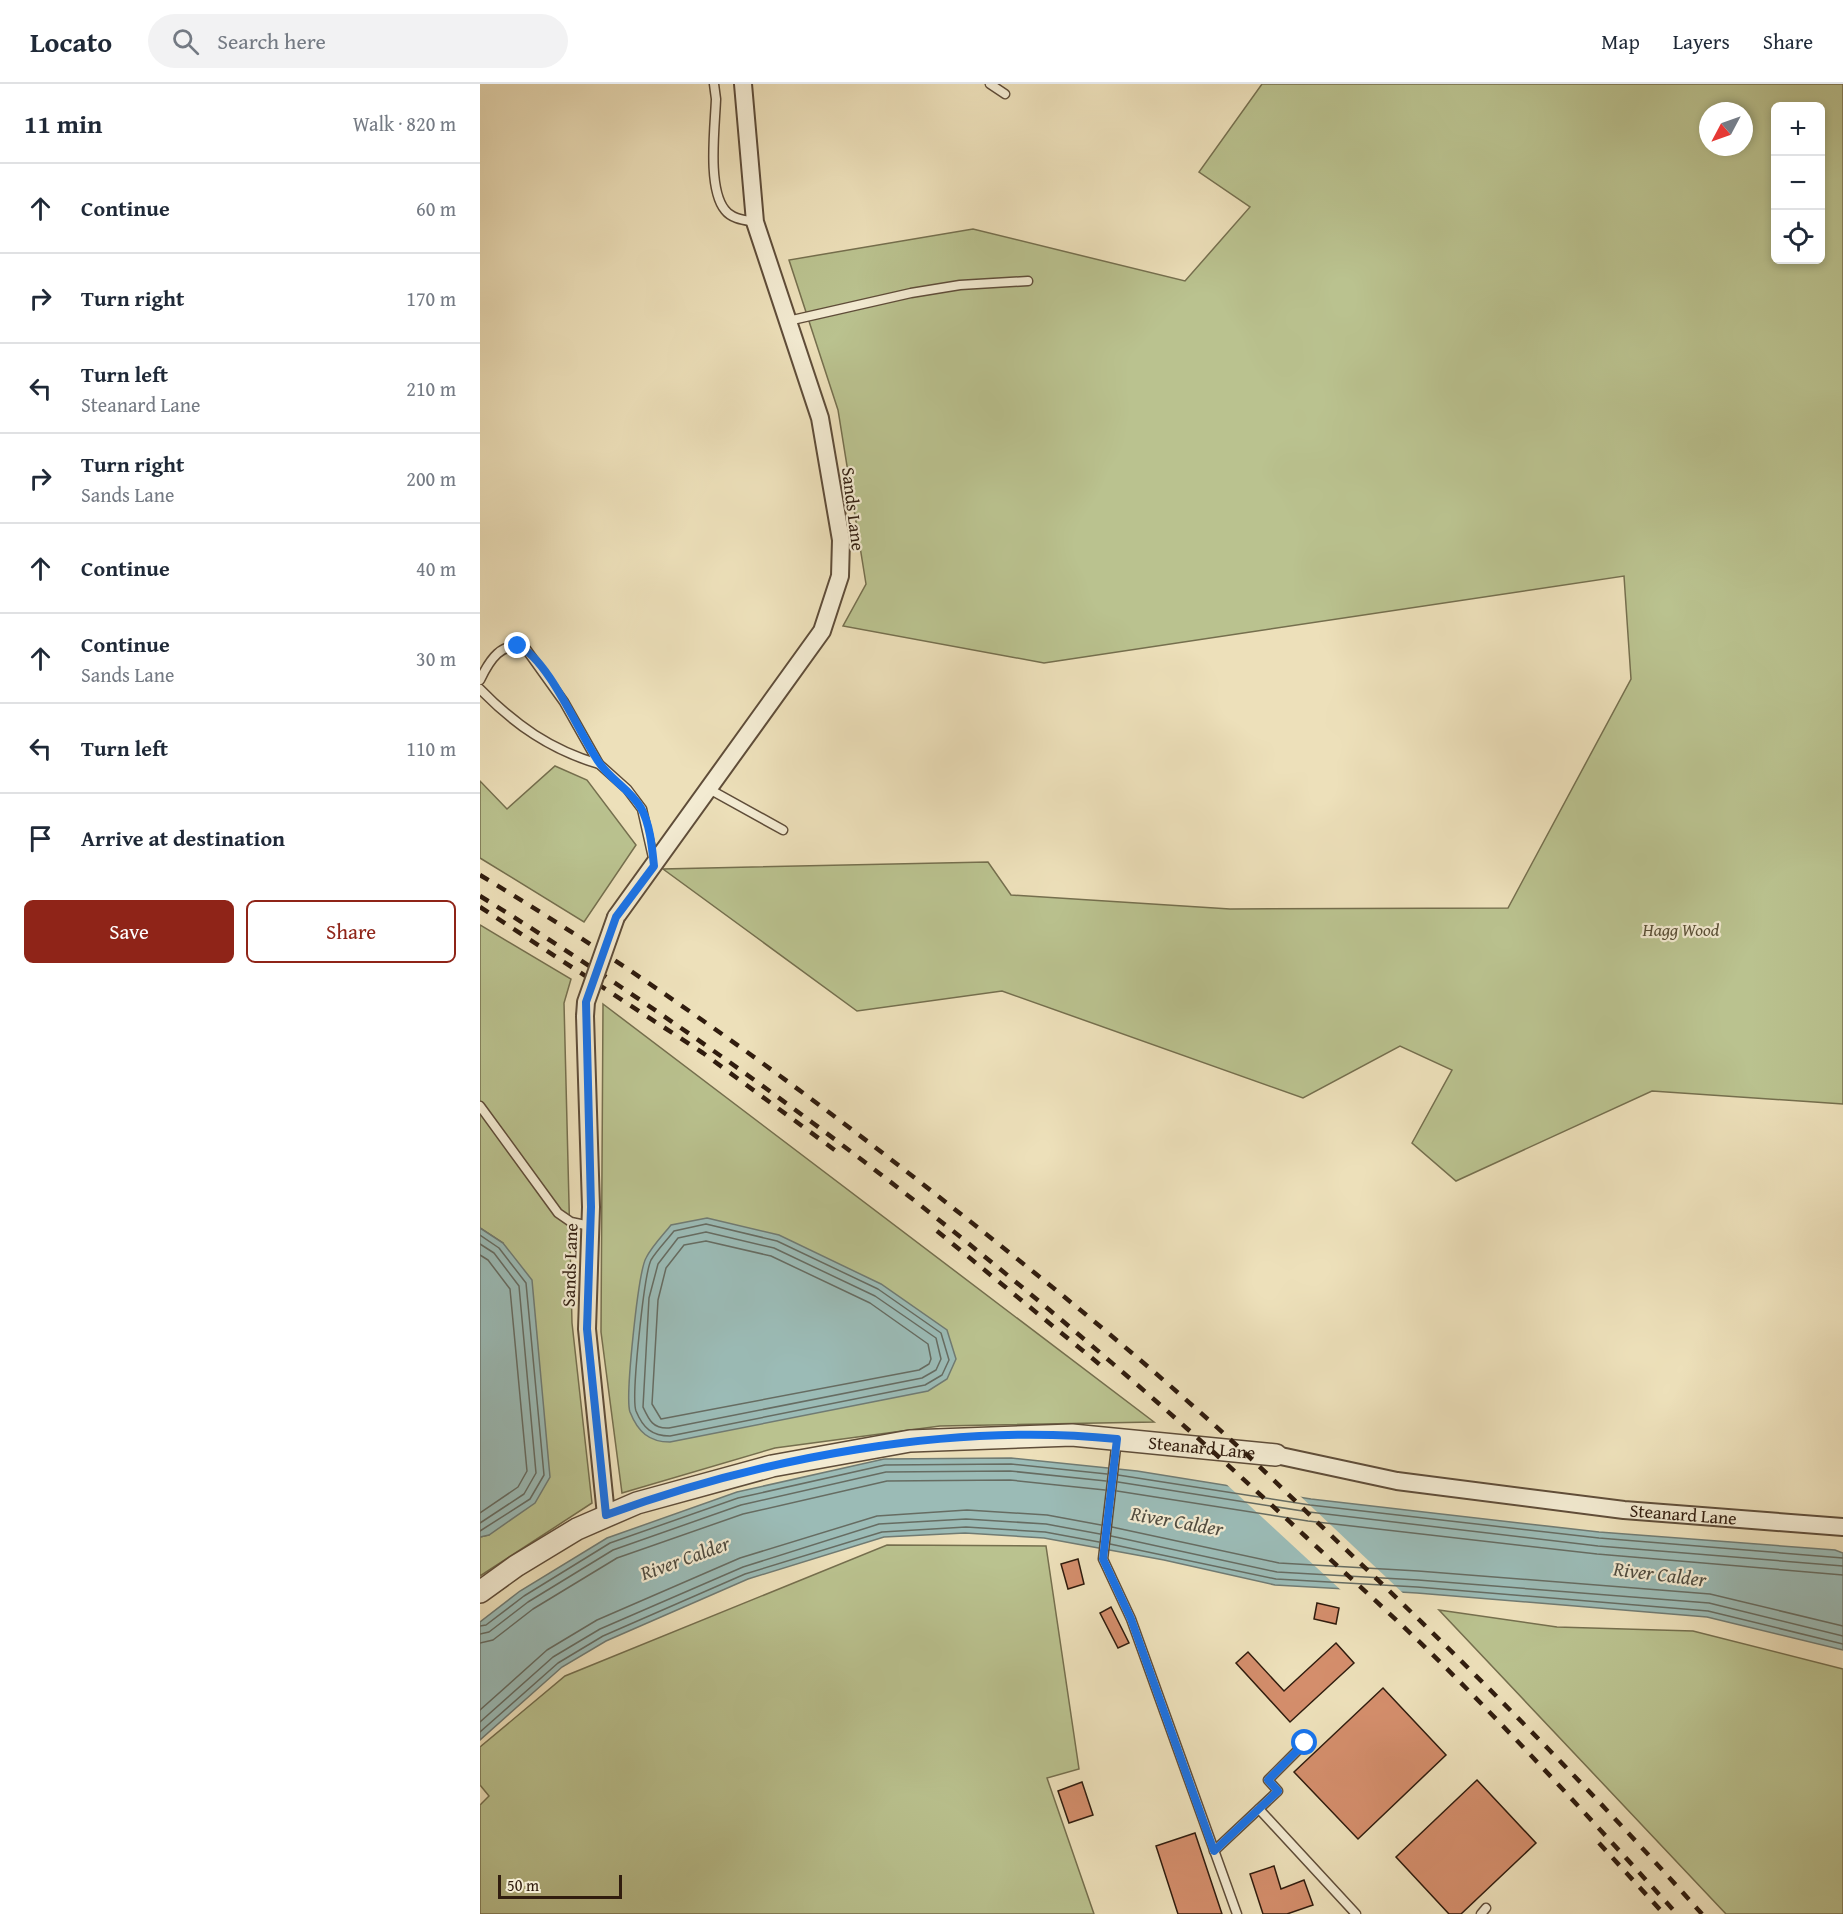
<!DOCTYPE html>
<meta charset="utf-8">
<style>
body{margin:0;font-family:"Gentium Book Plus",serif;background:#f2f2f3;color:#1f2937}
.controls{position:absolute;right:18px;top:18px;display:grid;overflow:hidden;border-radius:9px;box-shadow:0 3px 9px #0003}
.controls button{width:54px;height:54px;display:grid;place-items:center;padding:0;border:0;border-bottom:2px solid #e0e1e3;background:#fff;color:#1f2937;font:30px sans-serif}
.compass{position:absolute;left:1219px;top:18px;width:54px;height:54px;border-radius:50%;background:#fff;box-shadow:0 3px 9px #0003;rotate:229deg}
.scale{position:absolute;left:18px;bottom:15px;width:124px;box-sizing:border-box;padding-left:6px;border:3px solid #301c0e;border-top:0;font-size:16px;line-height:21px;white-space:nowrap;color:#301c0e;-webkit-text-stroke:4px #f3ebd2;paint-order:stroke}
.stop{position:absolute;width:18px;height:18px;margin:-14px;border:4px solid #1a73e8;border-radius:50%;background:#fff}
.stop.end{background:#1a73e8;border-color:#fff;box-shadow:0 2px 6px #0008}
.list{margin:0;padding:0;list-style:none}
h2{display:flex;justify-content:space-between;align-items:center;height:78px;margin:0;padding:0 24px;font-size:26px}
h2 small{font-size:20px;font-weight:400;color:#747a83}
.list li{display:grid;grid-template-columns:39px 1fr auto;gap:18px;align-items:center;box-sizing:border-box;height:90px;padding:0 24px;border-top:2px solid #e0e1e3}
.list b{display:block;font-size:22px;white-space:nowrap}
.list p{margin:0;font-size:20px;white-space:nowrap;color:#747a83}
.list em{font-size:20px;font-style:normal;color:#747a83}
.actions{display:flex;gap:12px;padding:18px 24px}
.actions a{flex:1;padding:14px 0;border:2px solid #8f2418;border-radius:9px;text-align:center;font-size:21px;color:#8f2418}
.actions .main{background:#8f2418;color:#fff}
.icon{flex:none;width:33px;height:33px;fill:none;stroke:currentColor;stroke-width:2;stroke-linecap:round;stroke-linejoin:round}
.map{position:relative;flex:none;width:1363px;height:1830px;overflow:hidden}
header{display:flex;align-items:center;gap:36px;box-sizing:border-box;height:84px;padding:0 30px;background:#fff;border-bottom:2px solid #e0e1e3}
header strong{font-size:28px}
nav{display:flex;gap:33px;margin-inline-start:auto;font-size:21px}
.search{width:420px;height:54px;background:#f2f2f3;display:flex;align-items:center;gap:15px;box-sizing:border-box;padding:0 21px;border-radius:33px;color:#747a83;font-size:22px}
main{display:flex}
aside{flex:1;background:#fff}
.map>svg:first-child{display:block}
</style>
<header>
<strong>Locato</strong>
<div class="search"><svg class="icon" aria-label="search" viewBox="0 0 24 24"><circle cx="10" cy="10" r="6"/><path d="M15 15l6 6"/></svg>Search here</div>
<nav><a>Map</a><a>Layers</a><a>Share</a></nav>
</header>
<main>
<aside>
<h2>11 min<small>Walk · 820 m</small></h2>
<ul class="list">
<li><svg class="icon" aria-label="ahead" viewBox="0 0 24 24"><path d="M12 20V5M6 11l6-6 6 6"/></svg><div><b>Continue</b></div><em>60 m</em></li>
<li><svg class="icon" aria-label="right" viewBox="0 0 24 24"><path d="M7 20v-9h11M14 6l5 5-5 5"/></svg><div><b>Turn right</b></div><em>170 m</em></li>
<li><svg class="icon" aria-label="left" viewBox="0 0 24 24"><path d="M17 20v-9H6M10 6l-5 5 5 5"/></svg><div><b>Turn left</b><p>Steanard Lane</p></div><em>210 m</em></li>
<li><svg class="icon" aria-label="right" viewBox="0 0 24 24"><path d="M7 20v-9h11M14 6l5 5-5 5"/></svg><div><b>Turn right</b><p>Sands Lane</p></div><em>200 m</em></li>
<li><svg class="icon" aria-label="ahead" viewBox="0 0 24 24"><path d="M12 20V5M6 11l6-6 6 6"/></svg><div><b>Continue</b></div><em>40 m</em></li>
<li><svg class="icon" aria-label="ahead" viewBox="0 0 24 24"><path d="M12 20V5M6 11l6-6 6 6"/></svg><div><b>Continue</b><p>Sands Lane</p></div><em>30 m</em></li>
<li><svg class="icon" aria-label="left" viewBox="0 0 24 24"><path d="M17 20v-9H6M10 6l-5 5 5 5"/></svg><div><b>Turn left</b></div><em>110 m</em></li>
<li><svg class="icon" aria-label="arrive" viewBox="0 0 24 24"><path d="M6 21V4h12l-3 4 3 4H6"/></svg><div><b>Arrive at destination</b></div></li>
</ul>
<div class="actions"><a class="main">Save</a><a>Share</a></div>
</aside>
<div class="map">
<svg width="1363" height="1830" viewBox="0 0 1363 1830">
<rect width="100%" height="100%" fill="#ede0ba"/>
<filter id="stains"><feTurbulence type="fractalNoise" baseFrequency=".00333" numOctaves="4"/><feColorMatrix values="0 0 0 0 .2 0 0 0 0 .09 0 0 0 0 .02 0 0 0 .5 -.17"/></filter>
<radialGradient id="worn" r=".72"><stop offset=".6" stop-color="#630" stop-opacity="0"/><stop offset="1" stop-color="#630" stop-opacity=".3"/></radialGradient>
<g fill="#bac28f" stroke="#756f4e" stroke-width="1.5" fill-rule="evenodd">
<path d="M782,0H1363V1020L1172,1007L976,1097L932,1059L972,986L920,962L823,1014L522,907L377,927L183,785L508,778L531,811L750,825L1028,824L1151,595L1144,492L564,579L363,542L386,500L358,326L309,176L493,145L705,197L770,123L719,88ZM1296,22H1340V176H1296ZM1228,27H1264V63H1228Z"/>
<polygon points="75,682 107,696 156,761 104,838 0,774 0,697 27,725"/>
<polygon points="0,841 91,895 84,919 92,1239 112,1419 0,1492 0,1453 9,1451 23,1159 0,1144"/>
<polygon points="123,920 674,1338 460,1342 295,1364 142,1409 121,1248"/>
<polygon points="407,1461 566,1462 599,1685 567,1694 614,1830 0,1830 0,1721 9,1712 0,1701 0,1663 85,1592"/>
<polygon points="959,1526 1077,1543 1213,1547 1363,1585 1363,1830 1246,1830"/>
</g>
<g fill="#9bbbb6" stroke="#707b73" stroke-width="1.5">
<path d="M227,1134L299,1151L401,1200L467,1246L476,1275L467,1295L448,1307L190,1358C169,1358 158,1348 150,1328C145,1314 158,1189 166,1174C172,1162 183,1151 191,1141Z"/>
<polygon points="0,1144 23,1159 52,1196 70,1393 55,1419 9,1451 0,1453"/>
<polygon points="531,1374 657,1387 831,1415 1119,1448 1355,1466 1363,1469 1363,1566 1227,1533 937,1509 795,1501 684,1476 564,1454 485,1449 404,1453 268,1495 126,1557 82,1583 0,1656 0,1538 40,1507 127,1454 257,1408 404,1375"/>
</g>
<polygon fill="#ede0ba" points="744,1398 818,1410 926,1512 863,1508"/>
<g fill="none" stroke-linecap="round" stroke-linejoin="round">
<g stroke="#666c62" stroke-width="1.5">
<path d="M226,1140L297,1157L398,1205L461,1249L469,1276L462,1291L445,1301L190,1352C172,1352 163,1344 156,1327C151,1313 164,1191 171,1176C177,1166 187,1156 194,1147Z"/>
<path d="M226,1148L294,1164L395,1212L456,1254L461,1275L456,1286L442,1294L189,1344C173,1345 169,1336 163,1323L169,1214L178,1180L198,1154Z"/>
<polyline points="0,1151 19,1164 46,1199 64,1391 50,1415 0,1447"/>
<polygon points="226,1157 291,1172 390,1219 448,1260 451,1275 449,1280 439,1286 181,1335 172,1320 178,1216 186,1184 204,1161"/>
<polyline points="0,1160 14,1169 39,1202 56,1389 44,1410 0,1439"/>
<polyline points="0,1171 8,1176 30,1205 47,1387 38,1403 0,1429"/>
<polyline points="638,1391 830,1421 1119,1454 1363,1474"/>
<polyline points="638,1398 829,1428 1118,1462 1363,1482"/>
<polyline points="637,1407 828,1437 1117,1470 1363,1491"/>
<polyline points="632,1443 799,1479 938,1487 1230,1510 1363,1542"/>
<polyline points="631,1452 797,1488 938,1496 1229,1519 1363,1552"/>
<polyline points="630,1460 796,1495 937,1503 1228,1527 1363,1560"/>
<polyline points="0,1542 6,1541 44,1512 130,1459 258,1414 405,1381 531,1380 627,1390"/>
<polyline points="0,1550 9,1548 48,1518 133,1466 261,1421 406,1388 530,1387 626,1397"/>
<polyline points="0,1559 13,1556 53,1525 137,1474 263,1430 407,1397 530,1396 625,1406"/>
<polyline points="0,1626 67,1566 117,1536 260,1474 397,1432 487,1426 567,1431 621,1441"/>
<polyline points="0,1638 73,1573 120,1545 263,1483 399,1440 486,1435 566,1440 620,1450"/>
<polyline points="0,1648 78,1579 123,1552 265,1490 402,1448 486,1443 565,1448 619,1458"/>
</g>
</g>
<g fill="#d48e6c" stroke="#301c0e" stroke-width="1.5">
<polygon points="598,1475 604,1500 588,1505 581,1480"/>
<polygon points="837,1519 859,1524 856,1540 834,1535"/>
<polygon points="631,1523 649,1559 638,1564 620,1529"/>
<polygon points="856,1559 874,1579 810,1638 756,1579 768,1568 804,1607"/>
<polygon points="903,1604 966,1671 878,1755 814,1688"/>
<polygon points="997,1696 1056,1759 981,1830 969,1830 916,1773"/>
<polygon points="602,1698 613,1731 589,1739 578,1707"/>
<polygon points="715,1749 742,1830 698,1830 676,1762"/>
<polygon points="794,1782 801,1805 824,1796 833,1821 807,1830 783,1830 770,1790"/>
</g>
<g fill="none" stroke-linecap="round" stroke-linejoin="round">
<defs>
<g id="service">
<path d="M234,0L236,15C235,43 227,104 245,126C252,135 264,136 275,138"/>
<polyline points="510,0 525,10"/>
<polyline points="308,237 431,209 480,201 548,197"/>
<path d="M0,596C9,577 22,555 46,565L84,618L119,680L147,705L162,725L174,778"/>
<path d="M0,605C35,641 71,666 119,680"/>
<polyline points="229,705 303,746"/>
<polyline points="0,1022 78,1129 91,1138 110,1142"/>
<polyline points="637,1355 623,1475 651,1535 757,1830"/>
<polyline points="779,1725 876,1830"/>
<polyline points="734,1767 798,1707 788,1696 825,1659"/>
<polyline points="1001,1830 1006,1824"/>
</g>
<g id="minor">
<polyline points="136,833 342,547 360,492 361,456 340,334 275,138 263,0"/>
<polyline points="105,932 111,1123 107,1245 126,1431"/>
<path id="s1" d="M796,1371L917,1397L1144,1426L1363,1443"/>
</g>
<g id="tertiary">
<path id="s2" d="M0,1508L36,1482L97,1445L157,1419L292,1382L430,1357L592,1351L796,1371"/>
</g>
</defs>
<use href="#service" stroke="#5f4d39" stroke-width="11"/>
<use href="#minor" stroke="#5f4d39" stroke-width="20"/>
<use href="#tertiary" stroke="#5f4d39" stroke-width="24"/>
<use href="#service" stroke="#f3ebd2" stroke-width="8"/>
<use href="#minor" stroke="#f3ebd2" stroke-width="16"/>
<use href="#tertiary" stroke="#f3ebd2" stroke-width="21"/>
<g stroke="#301c0e" stroke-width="4.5" stroke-dasharray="10 10" stroke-linecap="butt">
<path d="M0,791C168,892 328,1009 482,1131C567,1198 651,1266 731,1338C775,1377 817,1419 860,1460C986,1579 1107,1701 1222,1830"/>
<path d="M0,812C297,996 570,1214 825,1452C867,1491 911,1530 952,1570C1037,1654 1117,1742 1197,1830"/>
<polyline points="0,823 223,969 356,1067"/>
<polyline points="457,1147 624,1284"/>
<polyline points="1119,1759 1184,1830"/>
</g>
<defs>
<polyline id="minor-bridge" points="105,932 106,918 136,833"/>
</defs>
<use href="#minor-bridge" stroke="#5f4d39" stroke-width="20" stroke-linecap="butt"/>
<use href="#minor-bridge" stroke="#f3ebd2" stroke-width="16"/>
</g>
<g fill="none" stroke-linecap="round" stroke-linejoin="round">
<path stroke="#1a73e8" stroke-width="8" d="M38,562C68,574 99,649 118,677C129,695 150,705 161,724C170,740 172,763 174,782L136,833L106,918L111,1123L107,1245L126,1431C282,1374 471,1338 637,1355L623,1475L651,1535L734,1767L798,1707L788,1696L825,1659"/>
</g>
<g text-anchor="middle" stroke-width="4.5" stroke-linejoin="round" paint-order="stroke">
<g font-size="18" fill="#301c0e" stroke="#f3ebd2">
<text transform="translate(373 425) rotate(83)" y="6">Sands Lane</text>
<text transform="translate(90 1181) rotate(-88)" y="6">Sands Lane</text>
<text dy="6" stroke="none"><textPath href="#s2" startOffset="754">Steanard Lane</textPath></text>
<text dy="6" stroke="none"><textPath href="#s1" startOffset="412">Steanard Lane</textPath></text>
</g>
<g font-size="18" font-style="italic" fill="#594e35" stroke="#f3ebd2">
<text x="1201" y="852">Hagg Wood</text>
</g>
<g font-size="20" font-style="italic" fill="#504c40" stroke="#f3ebd2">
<text transform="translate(697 1437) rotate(10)" y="7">River Calder</text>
<text transform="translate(205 1474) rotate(-20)" y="7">River Calder</text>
<text transform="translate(1180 1490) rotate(7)" y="7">River Calder</text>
</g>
</g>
<rect width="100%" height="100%" filter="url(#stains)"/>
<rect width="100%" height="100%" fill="url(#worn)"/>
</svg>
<div class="controls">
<button>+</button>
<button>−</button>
<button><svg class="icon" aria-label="locate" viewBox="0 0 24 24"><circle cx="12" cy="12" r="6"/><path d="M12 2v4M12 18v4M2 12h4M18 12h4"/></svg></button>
</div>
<svg class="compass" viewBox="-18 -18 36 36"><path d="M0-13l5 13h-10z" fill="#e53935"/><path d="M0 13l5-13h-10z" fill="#747a83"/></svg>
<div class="scale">50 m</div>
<div class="stop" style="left:825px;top:1659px"></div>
<div class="stop end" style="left:38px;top:562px"></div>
</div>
</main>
